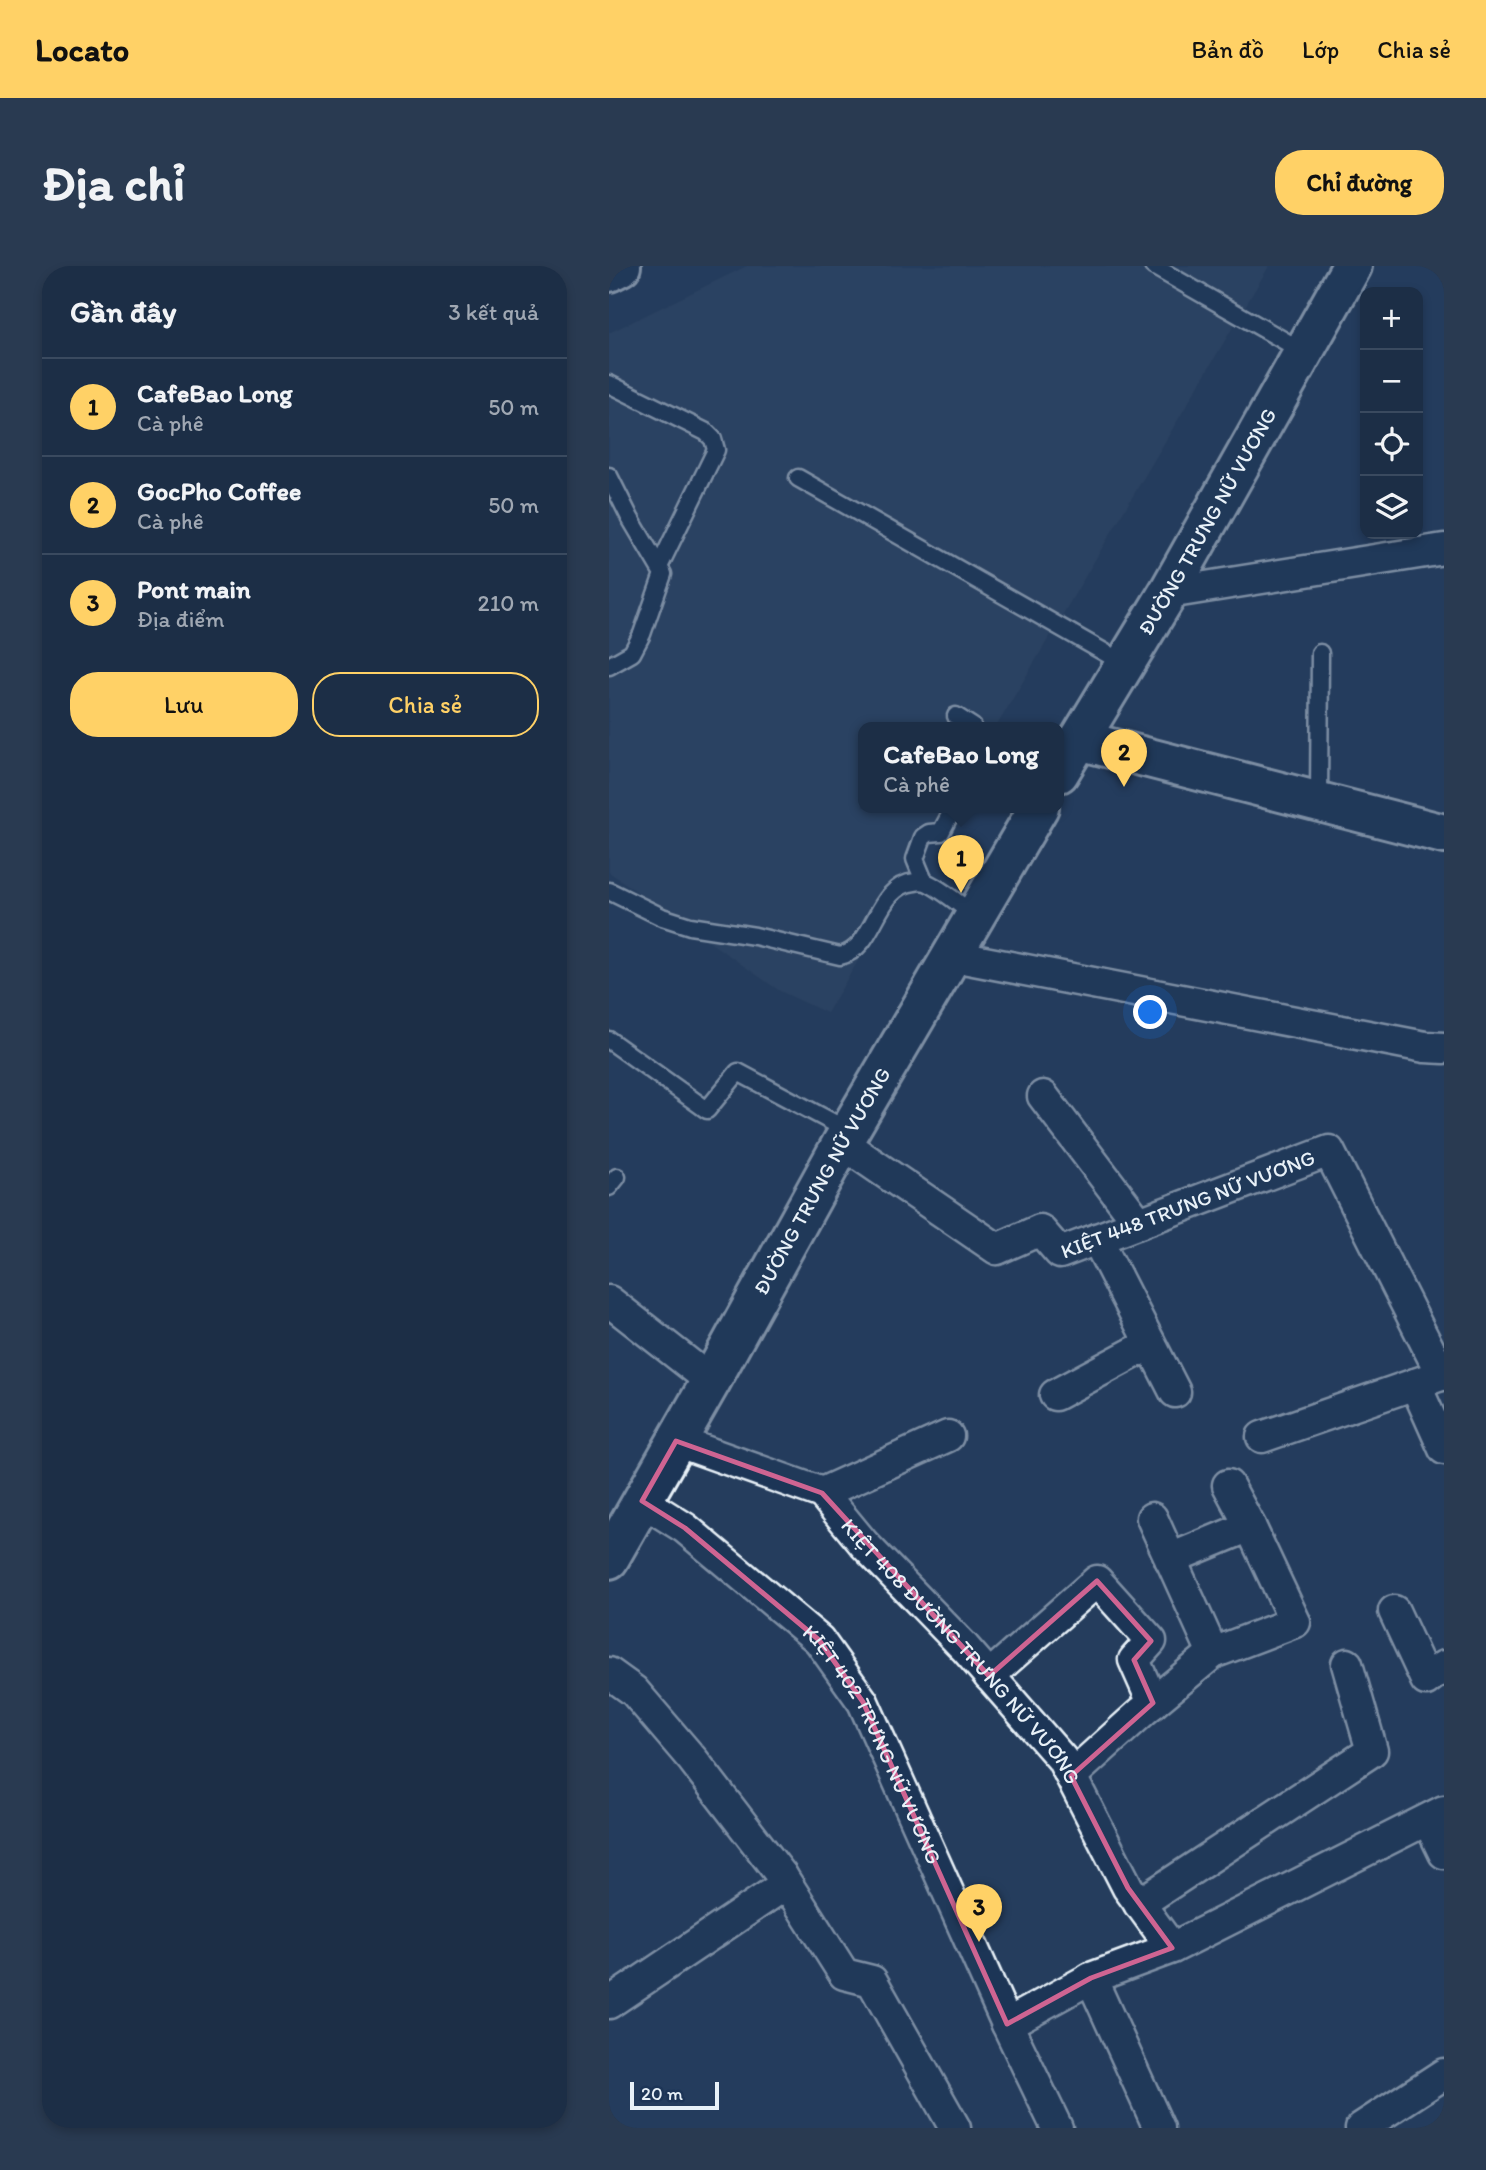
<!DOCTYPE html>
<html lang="vi">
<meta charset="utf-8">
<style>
body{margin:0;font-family:Itim,sans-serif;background:#293a51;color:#f1f3f6}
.controls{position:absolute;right:21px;top:21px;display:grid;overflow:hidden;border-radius:14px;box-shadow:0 4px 10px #0003}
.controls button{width:63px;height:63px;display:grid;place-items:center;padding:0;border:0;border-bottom:2px solid #3a4a5f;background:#1c2e46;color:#f1f3f6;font:35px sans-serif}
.scale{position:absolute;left:21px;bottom:18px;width:89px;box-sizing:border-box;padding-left:7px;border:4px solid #e8f1f8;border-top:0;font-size:19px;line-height:24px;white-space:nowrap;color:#e8f1f8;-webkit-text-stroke:5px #1d3557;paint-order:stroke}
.you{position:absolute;left:542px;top:747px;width:24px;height:24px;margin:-18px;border:5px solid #fff;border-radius:50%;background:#1a73e8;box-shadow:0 0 0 10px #1a73e833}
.badge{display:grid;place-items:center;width:46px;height:46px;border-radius:50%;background:#ffd166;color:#111;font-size:23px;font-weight:700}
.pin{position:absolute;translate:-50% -58px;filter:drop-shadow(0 2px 4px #0008)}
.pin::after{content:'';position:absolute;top:37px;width:24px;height:21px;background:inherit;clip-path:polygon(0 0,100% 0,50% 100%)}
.popup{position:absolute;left:249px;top:456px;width:206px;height:91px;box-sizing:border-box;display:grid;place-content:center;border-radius:14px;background:#1c2e46;filter:drop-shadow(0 2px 5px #0005);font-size:23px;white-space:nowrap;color:#a0a8b3}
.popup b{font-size:26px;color:#f1f3f6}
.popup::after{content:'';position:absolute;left:50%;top:100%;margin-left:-14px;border:14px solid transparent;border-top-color:#1c2e46}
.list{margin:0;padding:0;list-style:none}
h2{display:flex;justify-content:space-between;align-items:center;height:91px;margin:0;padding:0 28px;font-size:30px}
h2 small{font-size:23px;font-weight:400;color:#a0a8b3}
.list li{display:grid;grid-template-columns:46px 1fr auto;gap:21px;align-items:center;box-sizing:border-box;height:98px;padding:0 28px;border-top:2px solid #3a4a5f}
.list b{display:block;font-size:26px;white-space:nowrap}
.list p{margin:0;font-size:23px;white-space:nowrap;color:#a0a8b3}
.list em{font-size:23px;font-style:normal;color:#a0a8b3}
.actions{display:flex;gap:14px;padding:21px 28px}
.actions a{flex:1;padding:16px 0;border:2px solid #ffd166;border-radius:28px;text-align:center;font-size:24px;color:#ffd166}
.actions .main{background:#ffd166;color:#111}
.icon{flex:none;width:38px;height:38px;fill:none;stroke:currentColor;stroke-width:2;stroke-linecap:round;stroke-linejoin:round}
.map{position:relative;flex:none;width:835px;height:1862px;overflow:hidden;border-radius:28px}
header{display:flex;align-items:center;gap:42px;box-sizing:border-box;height:98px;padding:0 35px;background:#ffd166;color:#111}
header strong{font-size:33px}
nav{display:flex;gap:38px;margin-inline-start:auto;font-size:24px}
.intro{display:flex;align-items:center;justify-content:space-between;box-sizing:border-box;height:168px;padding:0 42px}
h1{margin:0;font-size:49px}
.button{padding:18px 32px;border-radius:28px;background:#ffd166;color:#111;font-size:24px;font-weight:700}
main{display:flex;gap:42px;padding:0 42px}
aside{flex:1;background:#1c2e46;border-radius:28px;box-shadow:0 4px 10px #0003}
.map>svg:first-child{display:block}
</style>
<header>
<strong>Locato</strong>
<nav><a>Bản đồ</a><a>Lớp</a><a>Chia sẻ</a></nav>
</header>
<div class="intro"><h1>Địa chỉ</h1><a class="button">Chỉ đường</a></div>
<main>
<aside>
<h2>Gần đây<small>3 kết quả</small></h2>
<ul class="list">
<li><span class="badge">1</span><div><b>CafeBao Long</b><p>Cà phê</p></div><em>50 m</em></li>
<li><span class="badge">2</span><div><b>GocPho Coffee</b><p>Cà phê</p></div><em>50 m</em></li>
<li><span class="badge">3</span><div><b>Pont main</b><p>Địa điểm</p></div><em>210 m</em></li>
</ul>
<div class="actions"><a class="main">Lưu</a><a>Chia sẻ</a></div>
</aside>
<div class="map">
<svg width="835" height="1862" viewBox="0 0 835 1862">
<rect width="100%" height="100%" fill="#253d5d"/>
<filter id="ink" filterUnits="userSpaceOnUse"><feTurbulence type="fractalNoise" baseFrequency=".0143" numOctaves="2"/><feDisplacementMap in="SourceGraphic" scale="14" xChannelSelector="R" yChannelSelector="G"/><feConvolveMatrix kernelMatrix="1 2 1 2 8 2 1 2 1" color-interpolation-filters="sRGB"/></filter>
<g filter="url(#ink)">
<polygon fill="#334a68" points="138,0 660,0 387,461 254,461 254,541 340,541 218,747 171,725 0,606 0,67"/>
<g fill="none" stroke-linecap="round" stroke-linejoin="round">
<defs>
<g id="lane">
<polyline points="544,0 695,86"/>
<polyline points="0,118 97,166 104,173 107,184 51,299"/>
<polyline points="0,210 21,252 54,308 33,368 23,387 0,400"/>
<polyline points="189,212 516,398"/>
<polyline points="347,450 364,461"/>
<polyline points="710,535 711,387"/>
<polyline points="315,615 306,593 314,571 320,567 332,566 345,541"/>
<path d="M0,625L53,651L81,660L146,670L231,690C268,682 265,620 306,616C310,615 313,615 317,616C333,623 352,640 367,650"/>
<polyline points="0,774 98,844 129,806 240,865"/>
<polyline points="0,921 8,911"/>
</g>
<g id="street">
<polyline points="559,327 835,283"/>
<polyline points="344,690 816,781 835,782"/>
<polyline points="434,830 530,957"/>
<path id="s1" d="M233,877L388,983L431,964L451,987L720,885L833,1109"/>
<polyline points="488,973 566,1126"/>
<polyline points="0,1035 102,1115"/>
<polyline points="806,1118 835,1183"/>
<polyline points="446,1129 541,1078"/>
<polyline points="653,1171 835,1108"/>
<path id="s2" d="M67,1175L213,1227L255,1278L356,1382L453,1493L519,1622L563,1682"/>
<polyline points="213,1227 339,1170"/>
<path id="s3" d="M33,1235L76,1262L210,1374L254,1436L398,1758L448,1862"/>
<polyline points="543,1252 604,1387"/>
<polyline points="561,1293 641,1260"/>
<polyline points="785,1345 817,1414 835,1400"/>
<polyline points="0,1407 25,1425 84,1494 173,1610 171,1622 0,1737"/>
<polyline points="380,1410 488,1315 542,1375 525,1394 544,1437"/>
<polyline points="462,1510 534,1445 604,1387 686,1356 641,1260 619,1219"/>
<polyline points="819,1554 835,1587"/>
<polyline points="173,1610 235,1708 263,1715 346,1862"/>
<polyline points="530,1638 763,1485 738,1398"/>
<polyline points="482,1712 550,1862"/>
<polyline points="398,1758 482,1712 563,1682 835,1545"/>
<polyline points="752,1862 835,1808"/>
</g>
<g id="secondary">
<polyline points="470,474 835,568"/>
<path id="s4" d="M450,507L559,327L743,0"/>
<path id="s5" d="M0,1293L102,1115L233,877L430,541"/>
</g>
<polyline id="primary" points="0,6 12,0"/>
</defs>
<use href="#lane" stroke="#e8f1f8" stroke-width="21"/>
<use href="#street" stroke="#e8f1f8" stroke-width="35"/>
<use href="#secondary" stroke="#e8f1f8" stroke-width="44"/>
<use href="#primary" stroke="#e8f1f8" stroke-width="44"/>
<use href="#lane" stroke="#1d3557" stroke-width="16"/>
<use href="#street" stroke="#1d3557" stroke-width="30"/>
<use href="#secondary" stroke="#1d3557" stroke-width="38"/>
<use href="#primary" stroke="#1d3557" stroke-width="38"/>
</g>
</g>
<path d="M0 0H835V1862H0ZM67,1175L213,1227L380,1410L488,1315L542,1375L525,1394L544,1437L462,1510L519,1622L563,1682L482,1712L398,1758L254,1436L210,1374L76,1262L33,1235Z" fill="#253d5d" fill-opacity=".55" fill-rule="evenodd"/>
<path fill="none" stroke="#cf6492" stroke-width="5" stroke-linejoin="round" d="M67,1175L213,1227L380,1410L488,1315L542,1375L525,1394L544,1437L462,1510L519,1622L563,1682L482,1712L398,1758L254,1436L210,1374L76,1262L33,1235Z"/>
<g text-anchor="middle" stroke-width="7" stroke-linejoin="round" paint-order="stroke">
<g font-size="21" fill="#e8f1f8" stroke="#1d3557">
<text dy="7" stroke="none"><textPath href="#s4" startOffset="292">ĐƯỜNG TRƯNG NỮ VƯƠNG</textPath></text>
<text dy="7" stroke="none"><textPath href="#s5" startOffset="434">ĐƯỜNG TRƯNG NỮ VƯƠNG</textPath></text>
<text dy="7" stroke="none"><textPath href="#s1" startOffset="402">KIỆT 448 TRƯNG NỮ VƯƠNG</textPath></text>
<text dy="7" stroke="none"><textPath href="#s2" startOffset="366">KIỆT 408 ĐƯỜNG TRƯNG NỮ VƯƠNG</textPath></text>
<text dy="7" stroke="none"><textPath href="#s3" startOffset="343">KIỆT 402 TRƯNG NỮ VƯƠNG</textPath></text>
</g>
</g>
</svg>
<div class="controls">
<button>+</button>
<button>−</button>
<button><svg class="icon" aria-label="locate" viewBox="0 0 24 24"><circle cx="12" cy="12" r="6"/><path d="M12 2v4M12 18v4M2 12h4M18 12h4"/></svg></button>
<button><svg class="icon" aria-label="layers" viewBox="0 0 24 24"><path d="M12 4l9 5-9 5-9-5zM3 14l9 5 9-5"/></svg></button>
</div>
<div class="scale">20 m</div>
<div class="you"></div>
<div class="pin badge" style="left:352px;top:627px">1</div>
<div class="popup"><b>CafeBao Long</b>Cà phê</div>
<div class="pin badge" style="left:515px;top:521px">2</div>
<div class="pin badge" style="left:370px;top:1676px">3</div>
</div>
</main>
